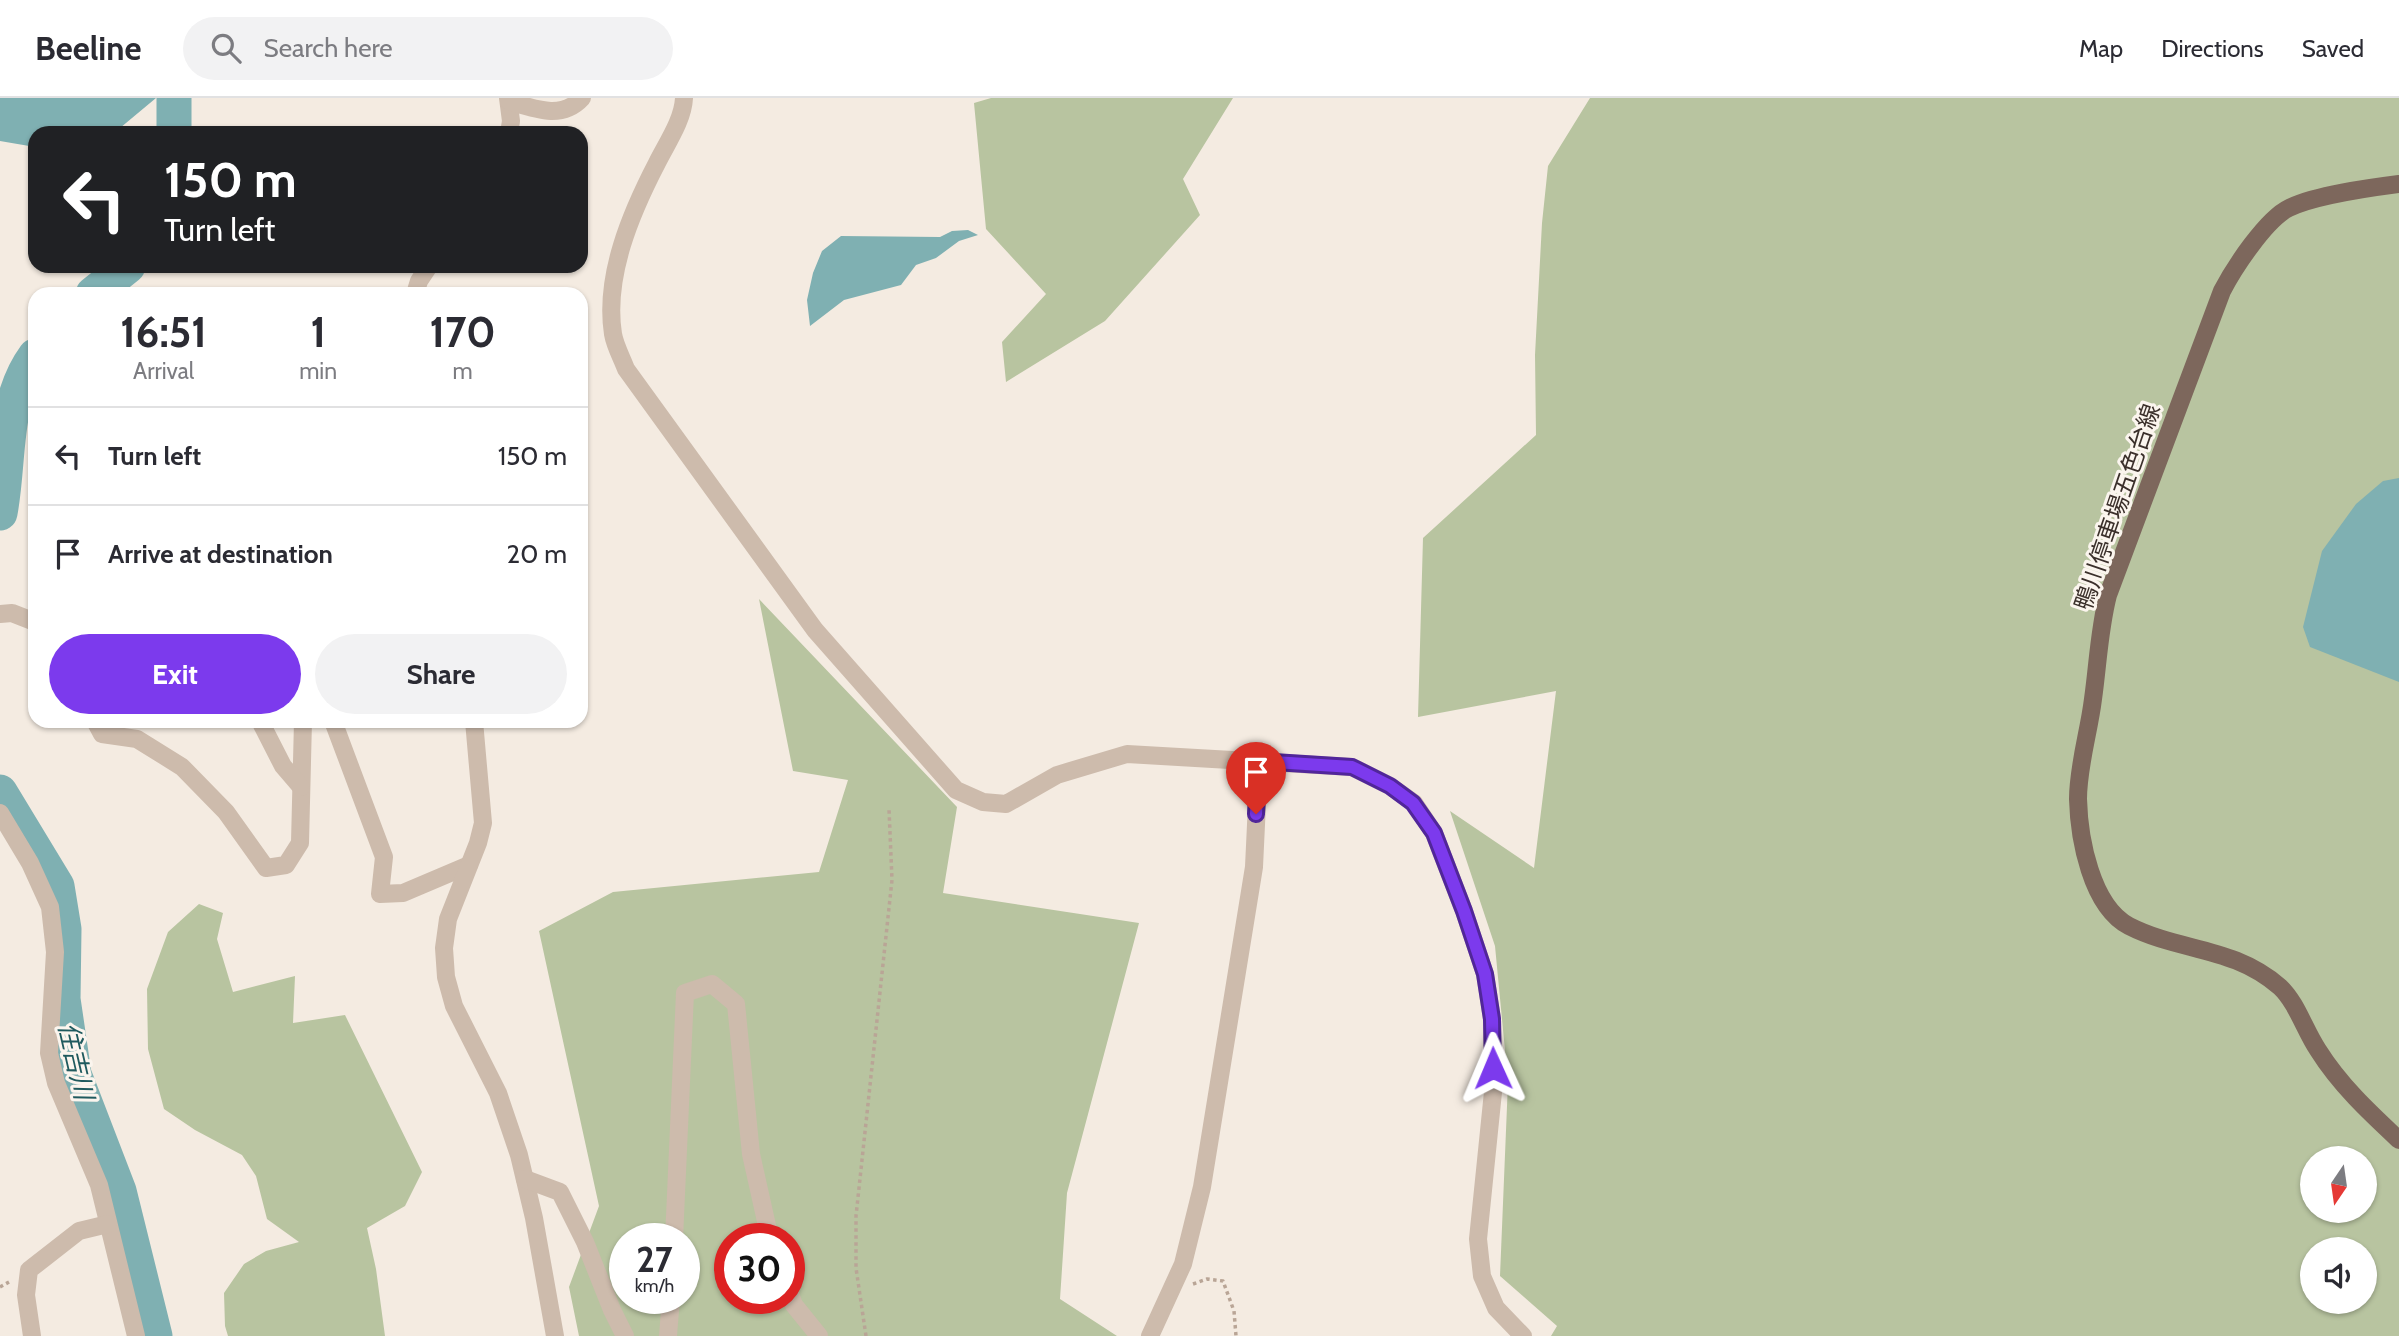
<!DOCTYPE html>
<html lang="en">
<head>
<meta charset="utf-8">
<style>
	:root { --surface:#fff; --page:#f2f2f3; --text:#2b2b33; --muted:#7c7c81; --line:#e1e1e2; --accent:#7c3aed }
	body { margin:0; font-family:Cabin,"Noto Sans JP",sans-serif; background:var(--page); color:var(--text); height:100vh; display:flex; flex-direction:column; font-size:26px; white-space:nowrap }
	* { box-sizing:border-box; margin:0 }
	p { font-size:23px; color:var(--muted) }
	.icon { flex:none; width:38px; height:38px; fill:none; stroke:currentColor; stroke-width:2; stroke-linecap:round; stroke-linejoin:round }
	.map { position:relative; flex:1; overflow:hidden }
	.side { position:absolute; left:28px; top:189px; width:560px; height:441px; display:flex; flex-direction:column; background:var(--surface); border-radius:21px; box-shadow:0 2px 5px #0004 }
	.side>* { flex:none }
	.hud { position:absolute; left:28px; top:28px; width:560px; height:147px; border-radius:21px; box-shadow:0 2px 5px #0004; background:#202124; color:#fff; overflow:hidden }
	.needle { width:46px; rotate:193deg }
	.tools { position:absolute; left:2300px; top:1048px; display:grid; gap:14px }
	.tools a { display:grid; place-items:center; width:77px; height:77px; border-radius:50%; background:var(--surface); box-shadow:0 2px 5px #0004; font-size:35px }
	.speed { position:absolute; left:609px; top:1125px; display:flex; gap:14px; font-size:35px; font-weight:700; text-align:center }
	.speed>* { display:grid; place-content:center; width:91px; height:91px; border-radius:50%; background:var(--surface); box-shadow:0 2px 5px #0004; line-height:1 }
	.speed small { font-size:18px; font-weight:400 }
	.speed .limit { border:10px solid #d22; background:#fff; color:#111 }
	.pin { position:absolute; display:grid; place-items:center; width:60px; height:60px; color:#fff; margin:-72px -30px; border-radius:50% 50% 50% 0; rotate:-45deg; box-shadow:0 0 7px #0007 }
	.pin .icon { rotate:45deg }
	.me { position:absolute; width:77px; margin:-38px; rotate:359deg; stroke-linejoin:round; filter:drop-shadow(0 0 5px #0008) }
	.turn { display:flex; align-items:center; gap:24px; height:147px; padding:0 21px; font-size:32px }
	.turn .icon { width:91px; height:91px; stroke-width:2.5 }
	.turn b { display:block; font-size:49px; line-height:60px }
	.eta { display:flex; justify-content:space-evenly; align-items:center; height:119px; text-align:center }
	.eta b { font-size:42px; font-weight:700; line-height:49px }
	.primary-button { display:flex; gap:14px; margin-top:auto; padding:14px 21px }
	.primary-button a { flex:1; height:80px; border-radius:42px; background:var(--accent); color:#fff; font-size:28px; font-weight:700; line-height:80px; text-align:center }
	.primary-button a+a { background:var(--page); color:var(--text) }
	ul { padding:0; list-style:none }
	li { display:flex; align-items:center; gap:21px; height:98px; padding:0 21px; border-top:2px solid var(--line) }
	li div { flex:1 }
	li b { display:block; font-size:26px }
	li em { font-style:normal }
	header { display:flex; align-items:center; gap:42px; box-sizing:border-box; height:98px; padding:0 35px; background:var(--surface); border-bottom:2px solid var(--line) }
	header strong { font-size:33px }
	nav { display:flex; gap:38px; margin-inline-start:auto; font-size:24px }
	.search { width:490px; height:63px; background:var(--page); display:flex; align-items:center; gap:18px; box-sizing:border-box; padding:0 24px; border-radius:38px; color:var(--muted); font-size:26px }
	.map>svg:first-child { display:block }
	.green { fill:#b8c4a0; fill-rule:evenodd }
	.water { fill:#7fb0b2 }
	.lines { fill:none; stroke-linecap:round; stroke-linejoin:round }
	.river { stroke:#7fb0b2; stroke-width:35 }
	.path { stroke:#b9a596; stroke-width:3.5; stroke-dasharray:3.5 3.5; stroke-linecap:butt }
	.minor { stroke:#cdbbac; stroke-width:18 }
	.major { stroke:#7d675c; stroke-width:18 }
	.route-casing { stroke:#51269a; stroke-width:18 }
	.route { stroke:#7c3aed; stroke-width:12 }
	.labels { text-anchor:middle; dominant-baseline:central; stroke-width:6; stroke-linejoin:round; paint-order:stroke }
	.street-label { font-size:24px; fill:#3b302b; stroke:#fbf5ee }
	.water-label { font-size:26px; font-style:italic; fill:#1f5a5e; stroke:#fbf5ee }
</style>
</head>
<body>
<header>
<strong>Beeline</strong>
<div class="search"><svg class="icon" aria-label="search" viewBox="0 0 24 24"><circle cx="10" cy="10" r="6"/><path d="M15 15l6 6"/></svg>Search here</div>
<nav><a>Map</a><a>Directions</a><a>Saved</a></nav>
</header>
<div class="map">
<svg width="2399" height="1238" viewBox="0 0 2399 1238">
	<rect width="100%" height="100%" fill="#f4ebe1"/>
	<g class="green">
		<polygon points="991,0 1233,0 1183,81 1200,117 1105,223 1006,284 1002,244 1046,196 986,131 974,5"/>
		<path d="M1590,0H2399V1238H1551L1557,1228L1500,1178L1508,984L1495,848L1450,713L1534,770L1556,593L1418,619L1423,440L1536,337L1535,257L1542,125L1548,68ZM2312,1060H2364V1113H2312ZM2312,1152H2364V1204H2312Z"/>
		<path d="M759,501L957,709L943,795L1139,825L1067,1095L1060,1201L1117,1238H579L569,1189L599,1108L539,833L613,794L819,774L848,682L793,673ZM625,1141H684V1200H625ZM730,1141H789V1200H730Z"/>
		<polygon points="199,806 223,815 217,841 233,894 295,878 293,925 345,917 422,1074 405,1108 367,1130 376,1171 385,1238 228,1238 225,1228 224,1195 244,1166 266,1153 299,1144 267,1121 256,1078 242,1057 195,1032 164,1011 148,951 147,891 168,834"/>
	</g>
	<g class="water">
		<polygon points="0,0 156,0 114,35 35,35 35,49 0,43"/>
		<polygon points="968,132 978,137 959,143 936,160 916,167 901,187 844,202 810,228 807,202 813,175 822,153 841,138 940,139 952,133"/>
		<polygon points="2399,380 2399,584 2310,549 2303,529 2322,453 2356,406 2383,383"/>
	</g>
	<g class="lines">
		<g class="river">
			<polyline points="174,35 174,0"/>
			<polyline points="93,196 128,168"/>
			<path d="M0,415C10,363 2,303 35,258"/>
			<polyline points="0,694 57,788 64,831 63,901 74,976 119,1093 155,1238"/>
		</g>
		<g class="path">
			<polyline points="1193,1186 1207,1181 1223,1183 1234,1213 1236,1238"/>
			<polyline points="0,1189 9,1184"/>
			<polyline points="866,1238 856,1170 856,1118 892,782 889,711"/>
		</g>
		<g class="minor">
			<polyline points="508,0 511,23 509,35"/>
			<path d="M684,0C683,22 667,45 657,65C631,115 604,178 613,236C615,248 622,260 626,271L815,532L956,692L983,704L1006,706L1057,677L1127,656L1352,669L1390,688L1414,705L1434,735L1464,813L1485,876L1492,921L1493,994L1478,1141L1482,1178L1496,1210L1523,1238"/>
			<path d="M509,3C535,11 562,22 582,0"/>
			<polyline points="415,196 419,183 429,168"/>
			<polyline points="0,516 12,515 35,524"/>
			<polyline points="95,623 102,636 137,641 182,669 226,714 266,770 286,767 300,745 303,623"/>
			<polyline points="260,623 283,668 301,689"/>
			<polyline points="333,623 384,759 380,796 403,795 469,767"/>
			<polyline points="474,623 483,725 478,745 448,821 444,850 446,879 454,908 498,995 519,1057 534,1120 555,1238"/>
			<polyline points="0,715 30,765 50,809 55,854 49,955 56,985 99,1087 136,1238"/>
			<polyline points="525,1081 560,1094 585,1144 612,1212 625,1238"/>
			<polyline points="674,1141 685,895 712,886 736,906 751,1056 770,1141"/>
			<polyline points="789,1193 794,1207 819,1238"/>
			<polyline points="32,1238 26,1197 29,1172 79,1133 108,1126"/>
			<polyline points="668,1238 671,1200"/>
			<polyline points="1150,1238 1183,1166 1202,1089 1254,769 1259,663"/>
		</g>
		<path class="major" d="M2399,86C2368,90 2316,97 2289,110C2266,121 2234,170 2222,193L2108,497C2099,532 2098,566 2093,601C2089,634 2078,668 2078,701C2079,740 2091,808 2129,828C2180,854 2233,848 2280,889C2297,905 2305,933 2318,952C2340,987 2369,1014 2399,1042"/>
	</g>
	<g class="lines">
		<defs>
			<polyline id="route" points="1256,716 1259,663 1352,669 1390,688 1413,705 1434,735 1464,813 1485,876 1492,921 1493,970"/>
		</defs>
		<use href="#route" class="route-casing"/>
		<use href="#route" class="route"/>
	</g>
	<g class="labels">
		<g class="street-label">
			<text transform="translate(2117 409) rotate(-71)">鴨川停車場五色台線</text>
		</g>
		<g class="water-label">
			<text transform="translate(76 963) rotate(77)">住吉川</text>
		</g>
	</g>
</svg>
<div class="tools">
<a><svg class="needle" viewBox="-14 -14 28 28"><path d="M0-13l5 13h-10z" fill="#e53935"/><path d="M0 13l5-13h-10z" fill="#7c7c81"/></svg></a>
<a><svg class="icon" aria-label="sound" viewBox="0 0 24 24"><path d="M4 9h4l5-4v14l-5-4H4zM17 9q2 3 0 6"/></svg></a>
</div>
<div class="speed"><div>27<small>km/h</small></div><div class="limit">30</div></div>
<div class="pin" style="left:1256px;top:716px;background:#d93025"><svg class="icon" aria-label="arrive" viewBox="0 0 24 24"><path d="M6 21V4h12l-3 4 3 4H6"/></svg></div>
<svg class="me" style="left:1493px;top:970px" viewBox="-20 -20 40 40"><path d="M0-17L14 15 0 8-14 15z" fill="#7c3aed" stroke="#fff" stroke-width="4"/></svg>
<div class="hud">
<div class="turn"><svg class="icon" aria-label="left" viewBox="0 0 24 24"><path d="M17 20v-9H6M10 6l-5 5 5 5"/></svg><div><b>150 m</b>Turn left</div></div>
</div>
<section class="side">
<div class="eta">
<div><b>16:51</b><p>Arrival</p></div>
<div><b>1</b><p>min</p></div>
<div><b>170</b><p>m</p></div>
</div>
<ul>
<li><svg class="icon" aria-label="left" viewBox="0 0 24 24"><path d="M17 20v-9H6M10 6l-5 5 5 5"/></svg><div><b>Turn left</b></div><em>150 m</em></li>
<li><svg class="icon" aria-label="arrive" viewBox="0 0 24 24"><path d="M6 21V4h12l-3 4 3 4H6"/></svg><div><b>Arrive at destination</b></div><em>20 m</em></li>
</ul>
<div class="primary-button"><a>Exit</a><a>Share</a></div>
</section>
</div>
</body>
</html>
